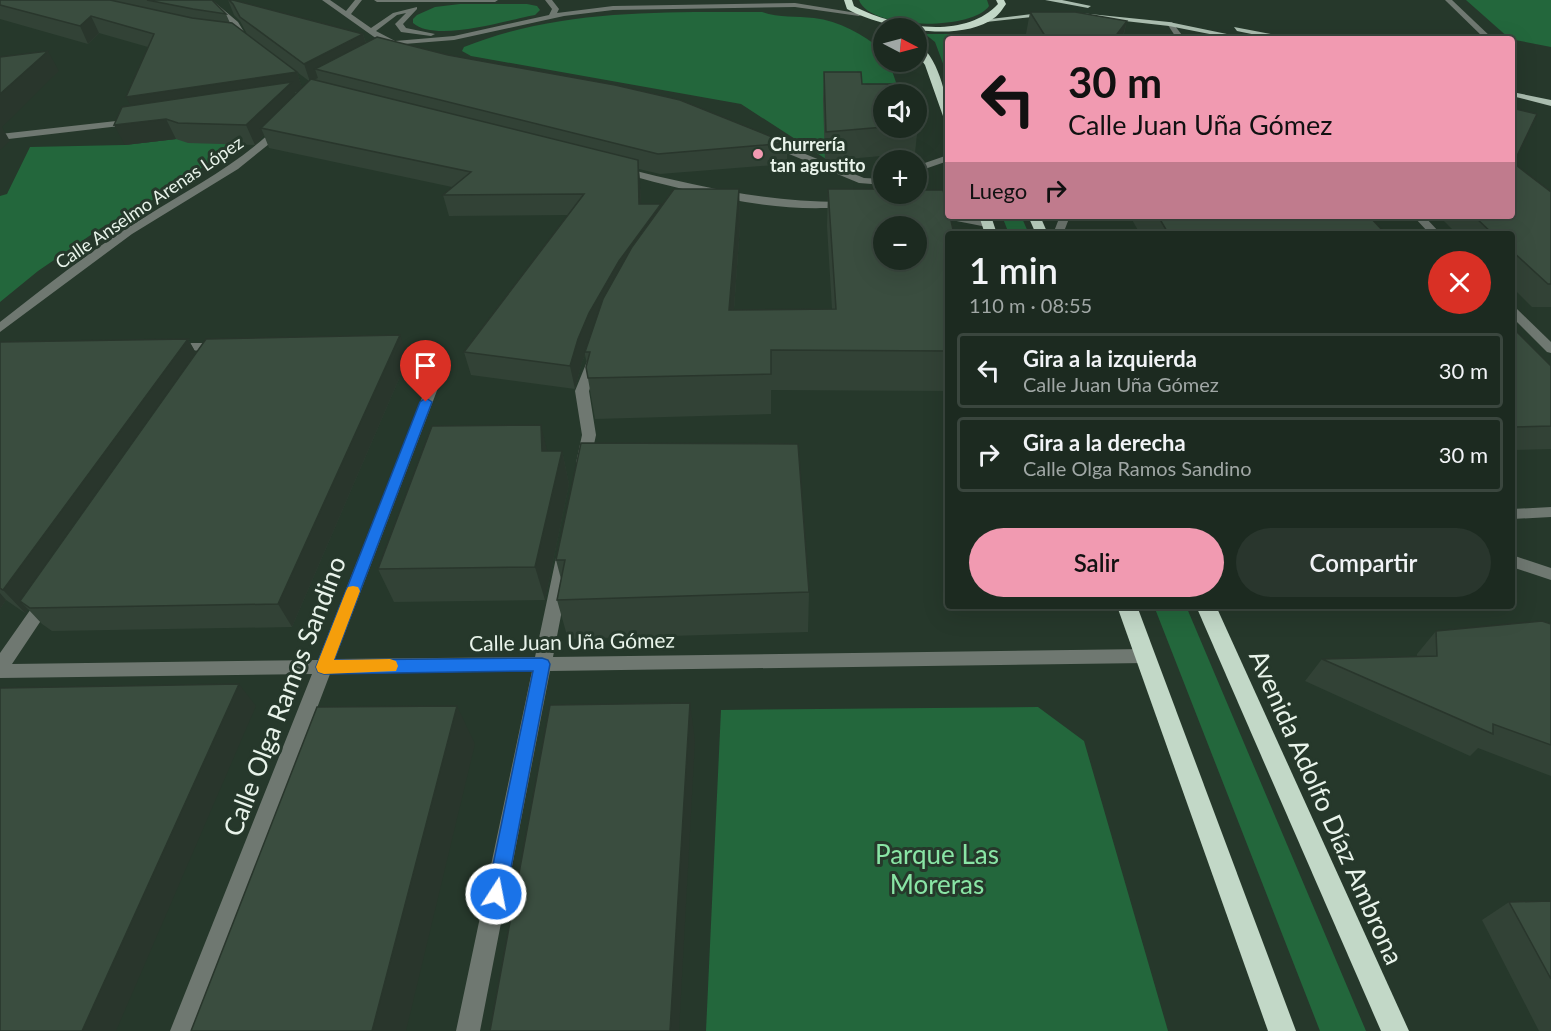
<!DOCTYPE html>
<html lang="es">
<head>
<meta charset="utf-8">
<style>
	:root { --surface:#1c2a20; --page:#29362d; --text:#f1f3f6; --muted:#a0a7a5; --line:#3a463e; --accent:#f19ab1 }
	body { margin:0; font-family:Lato,sans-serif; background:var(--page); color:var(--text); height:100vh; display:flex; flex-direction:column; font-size:22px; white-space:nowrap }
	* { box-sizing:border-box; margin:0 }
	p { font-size:20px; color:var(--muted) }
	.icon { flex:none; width:33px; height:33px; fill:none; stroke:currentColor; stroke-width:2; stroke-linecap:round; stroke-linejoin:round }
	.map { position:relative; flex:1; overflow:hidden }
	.sheet { position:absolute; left:945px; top:231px; width:570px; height:378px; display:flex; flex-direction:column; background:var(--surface); border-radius:6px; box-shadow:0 6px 24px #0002,0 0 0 2px var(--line) }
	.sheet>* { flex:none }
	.banner { position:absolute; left:945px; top:36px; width:570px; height:183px; border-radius:6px; box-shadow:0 6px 24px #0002,0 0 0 2px var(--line); background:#f19ab1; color:#111; overflow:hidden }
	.needle { width:39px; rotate:96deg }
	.tools { position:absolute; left:873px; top:18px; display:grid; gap:12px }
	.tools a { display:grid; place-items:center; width:54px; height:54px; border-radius:50%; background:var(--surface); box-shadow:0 6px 24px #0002,0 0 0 2px var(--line); font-size:30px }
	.pin { position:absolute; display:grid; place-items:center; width:51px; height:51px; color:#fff; margin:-62px -26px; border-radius:50% 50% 50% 0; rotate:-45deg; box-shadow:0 0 6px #0007 }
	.pin .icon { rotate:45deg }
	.me { position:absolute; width:66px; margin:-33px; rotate:11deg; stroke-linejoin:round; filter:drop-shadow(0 0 4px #0008) }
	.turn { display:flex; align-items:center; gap:21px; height:126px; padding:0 24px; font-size:27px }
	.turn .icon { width:78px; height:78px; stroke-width:2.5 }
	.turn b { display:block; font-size:42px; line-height:51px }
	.then { display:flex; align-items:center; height:57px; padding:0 24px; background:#0003; gap:12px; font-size:22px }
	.round { display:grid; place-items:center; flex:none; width:63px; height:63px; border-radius:32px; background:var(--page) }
	.summary { display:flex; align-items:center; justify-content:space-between; height:102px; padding:0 24px }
	h1 { font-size:36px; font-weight:600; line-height:45px }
	.button { display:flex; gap:12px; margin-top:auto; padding:12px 24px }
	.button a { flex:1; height:69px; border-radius:36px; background:var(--accent); color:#111; font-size:24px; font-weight:600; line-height:69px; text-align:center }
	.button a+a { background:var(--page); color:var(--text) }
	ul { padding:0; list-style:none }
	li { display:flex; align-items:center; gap:18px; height:75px; margin:0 12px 9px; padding:0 12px; border:3px solid var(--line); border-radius:6px }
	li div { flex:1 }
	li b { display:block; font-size:22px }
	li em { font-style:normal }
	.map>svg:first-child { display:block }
	.green { fill:#23673c }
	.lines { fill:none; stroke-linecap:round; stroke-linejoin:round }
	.minor { fill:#6f7871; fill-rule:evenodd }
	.major { fill:#aabdaf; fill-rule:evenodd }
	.highway { fill:#c2d8c7; fill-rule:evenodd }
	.wall { fill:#324236; fill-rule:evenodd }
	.shaded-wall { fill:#29362c }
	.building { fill:#3a4d3f; stroke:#29362c; stroke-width:1.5; fill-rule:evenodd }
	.route { fill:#1a73e8; stroke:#114b97; stroke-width:1.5 }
	.slow { fill:#f59e0b }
	.poi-dot { fill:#f19ab1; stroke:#26382b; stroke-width:2 }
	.labels { text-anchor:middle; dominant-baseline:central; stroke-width:6; stroke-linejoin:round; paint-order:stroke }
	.far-poi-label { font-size:18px; font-weight:bold; fill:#e8f3ea; stroke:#26382b; text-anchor:start }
	.far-street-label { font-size:18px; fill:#e8f3ea; stroke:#26382b }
	.street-label { font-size:21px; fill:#e8f3ea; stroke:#26382b }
	.near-street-label { font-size:26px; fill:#e8f3ea; stroke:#26382b }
	.near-park-label { font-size:26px; fill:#89e5a5; stroke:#26382b }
</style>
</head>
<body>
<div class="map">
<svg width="1551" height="1031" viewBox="0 0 1551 1031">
	<rect width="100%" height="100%" fill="#26382b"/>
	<g class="green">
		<path d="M859,0H987L989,6C972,31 869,30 859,0Z"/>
		<polygon points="1466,0 1551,0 1551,47 1510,39"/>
		<path d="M460,4H527L537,6L540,10L535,15C507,20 436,43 413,23V19L417,15L435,7Z"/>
		<path d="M762,12C780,18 796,16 814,18C839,21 863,34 882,50L884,62H889L900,94H884L826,159L741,104L471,56L462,51L464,47C558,9 662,12 762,12Z"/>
		<polygon points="925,34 952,34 948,39 948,77 935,42"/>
		<polygon points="176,139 239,143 151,201 98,230 38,271 0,302 0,196 7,194 30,147 124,145"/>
		<polygon points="1002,216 1021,216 1029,234 1009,234"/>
		<polygon points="1154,606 1186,606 1366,1031 1320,1031"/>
		<polygon points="1038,707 1084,741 1168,1031 706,1031 721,710"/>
	</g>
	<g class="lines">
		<g class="minor">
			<polygon points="205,0 212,0 238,22 252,45 246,45 239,39 232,25"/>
			<polygon points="322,0 330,0 346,11 355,0 362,0 351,14 371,28 393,13 417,7 417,9 403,24 406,28 435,34 431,36 401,32 395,24 406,13 397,15 376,31 395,41 454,36 549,15 552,9 545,0 552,0 559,9 557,13 613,6 795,3 863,14 859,16 795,7 613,10 564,16 454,40 404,44 408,47 404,49 377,39"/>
			<polygon points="374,0 498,0 495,2 377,2"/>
			<polygon points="1445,0 1452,0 1493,39 1485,39"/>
			<polygon points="1166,22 1172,22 1185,39 1177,39"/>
			<polygon points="134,119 138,122 137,124 0,140 0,134"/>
			<path d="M277,126L284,128L269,144L238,169L132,234L0,332V322C47,285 94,248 145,217C190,188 238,165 277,126Z"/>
			<polygon points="765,140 771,140 864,178 884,179 884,185 859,183 765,144"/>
			<polygon points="948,155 948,161 916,172 916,166"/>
			<path d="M620,167C696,186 768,203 847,202L852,205C845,210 834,208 826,208C754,210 685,190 617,172V168Z"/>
			<polygon points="930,210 948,213 948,216 962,216 992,224 987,227 926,215 925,213"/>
			<polygon points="1060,216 1070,216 1063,234 1053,234"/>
			<polygon points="1413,216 1424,216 1441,234 1430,234"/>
			<polygon points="1512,306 1516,308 1551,342 1551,353 1547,352 1512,317"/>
			<polygon points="172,343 220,343 226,347 220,351 168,350 166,347 168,344"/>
			<polygon points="594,355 600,359 589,391 596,435 590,463 583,468 576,463 582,435 575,391 588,359"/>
			<polygon points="435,376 441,380 335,659 535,657 556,558 558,554 570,554 572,558 553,657 1145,649 1151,651 1154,656 1151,661 1145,663 550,671 480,1031 456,1031 532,671 330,674 194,1031 170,1031 312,674 0,678 0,653 40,596 46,595 52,596 54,601 12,664 318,660 429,380"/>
			<polygon points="1551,507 1551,517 1512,519 1512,509"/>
			<polygon points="1512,555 1551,568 1551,580 1512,567"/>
		</g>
		<g class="major">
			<polygon points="1045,0 1062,0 1091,6 1088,8"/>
			<polygon points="1048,12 1050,15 986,22 982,20"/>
			<polygon points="1070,12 1169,22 1251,39 1235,39 1169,26 1072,15"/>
			<polygon points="1234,27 1287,37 1291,39 1276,39 1237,31"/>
			<polygon points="1512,92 1551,100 1551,106 1512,96"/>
		</g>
		<g class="highway">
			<path d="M844,0H852L854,6C893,27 964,41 998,4L996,0H1004L1006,4C1003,8 999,15 994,18C959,44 882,28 847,9Z"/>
			<path d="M916,42C937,54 948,97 948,119L943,116L925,65L916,52Z"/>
			<polygon points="979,216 991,216 997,234 985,234"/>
			<polygon points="1028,216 1040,216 1048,234 1036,234"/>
			<polygon points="1117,606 1137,606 1296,1031 1268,1031"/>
			<polygon points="1196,606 1216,606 1409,1031 1381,1031"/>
		</g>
	</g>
	<g class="wall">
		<path d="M0,0H212L226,14L230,23L247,34L240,21L234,15L228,0H233L363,34L366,43L787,143V164L660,174L639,169L641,204L661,206L739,189L740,226L734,310L832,309L827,226L828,189L948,234V391L771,390V414L595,419L586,367L587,364L585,355L582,362L575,389L471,375L464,352L568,215L449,216L443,195L452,187L269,148L264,135L255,145L188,143L176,139L125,145L131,106L148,47L99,33L88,44L0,19ZM297,72L309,81L302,88Z"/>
		<polygon points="1030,12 1127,21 1123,38 1194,39 1029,39 1026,34"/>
		<polygon points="824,72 862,84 884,128 916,128 916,120 918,125 915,153 825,161 823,99"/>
		<polygon points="1512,108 1516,158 1513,163 1551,192 1551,307 1532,307 1512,287 1512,234 1457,234 1439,216 1512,216"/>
		<polygon points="1130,216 1369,216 1383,231 1381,234 1140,234"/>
		<polygon points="1512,327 1551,366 1551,449 1512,450"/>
		<polygon points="188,339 196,353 408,358 292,627 52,631 42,624 28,609 25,613 6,600 0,609 0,342"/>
		<polygon points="581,443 809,592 808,632 568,639 557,600 561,579 556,560"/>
		<polygon points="548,451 562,451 569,484 545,600 394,602 378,569"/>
		<polygon points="1551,624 1551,776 1478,748 1470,756 1305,681 1322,659 1417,657 1417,654 1436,631"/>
		<polygon points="1551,901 1551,1031 1539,1031 1482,920 1509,902"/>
	</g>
	<g class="shaded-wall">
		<polygon points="91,16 99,33 88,44 80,26"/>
		<polygon points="1127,21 1122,39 1114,38"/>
		<polygon points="363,34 368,51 315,69 318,78 310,82 304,64"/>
		<polygon points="48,51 59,71 2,127 10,141 0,150 0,94"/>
		<polygon points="297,72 303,91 295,92 299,101 261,128 264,135 255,145 246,125 136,116 126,97"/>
		<polygon points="166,119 176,139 125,145 114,125"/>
		<polygon points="638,160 640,181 642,225 639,204"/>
		<polygon points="739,189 740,226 731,350 729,310"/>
		<polygon points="661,204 663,225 585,352 585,355 582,362 575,389 570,366 578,339 589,313 619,261"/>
		<polygon points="400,335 408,358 292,627 278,604"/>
		<polygon points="188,339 201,362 20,601 28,609 25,613 3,590"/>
		<polygon points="541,425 549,458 542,451"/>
		<polygon points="562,451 569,484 545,600 535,567"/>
		<polygon points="0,593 6,600 0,609"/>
		<polygon points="239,684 256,706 116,1031 82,1031"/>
		<polygon points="690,703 695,741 679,1031 670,1031"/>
		<polygon points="457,706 475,744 406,1031 372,1031"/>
	</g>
	<g class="building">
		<polygon points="0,0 110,0 192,18 232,23 297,72 126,97 154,34 91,16 80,26 0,5"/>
		<polygon points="147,0 212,0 226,14 193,9"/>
		<polygon points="229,0 233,0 363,34 304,64 240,17 233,4"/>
		<polygon points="1030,12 1075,12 1127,21 1114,38 1193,37 1194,39 1047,39"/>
		<polygon points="377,37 448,55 615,85 680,100 787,143 658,154 315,69"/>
		<polygon points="48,51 0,94 0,57"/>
		<polygon points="824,72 861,72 862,84 908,84 910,94 884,94 884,127 826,132"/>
		<polygon points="311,79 638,160 639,204 661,204 619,261 589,313 578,339 570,366 464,352 584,194 443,195 471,172 261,128"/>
		<polygon points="292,82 246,125 178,123 166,119 114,125 122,107"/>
		<polygon points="1512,108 1537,114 1516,158 1512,158"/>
		<polygon points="1512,162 1551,192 1551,284 1548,284 1512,251 1512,234 1493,234 1474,216 1512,216"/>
		<path d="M674,189H739L729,310L836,309L828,189H884V194H916V190H943L948,209V216H950L954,234H948V351L771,350V374L588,378L586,367L590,352H585L603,299L632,247ZM884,226H916V260H884Z"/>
		<polygon points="1158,216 1369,216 1383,231 1168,233"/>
		<polygon points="1512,327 1551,366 1551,426 1512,427"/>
		<polygon points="400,335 278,604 30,608 20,601 206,339"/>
		<polygon points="188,339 3,590 0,588 0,342"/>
		<polygon points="541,425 542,451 562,451 535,567 378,569 432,426"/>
		<polygon points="581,443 798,444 809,592 557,600 565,560 556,560"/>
		<polygon points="1542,621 1551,624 1551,745 1493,724 1493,734 1322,659 1437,656 1436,631"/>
		<polygon points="239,684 82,1031 0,1031 0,688"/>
		<polygon points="690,703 670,1031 490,1031 550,705"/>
		<polygon points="457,706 372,1031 191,1031 317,707"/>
		<polygon points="1551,901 1551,979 1509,902"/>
	</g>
	<polygon class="route" points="426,398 432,402 334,660 542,658 548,660 550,664 506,894 503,900 496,903 489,900 487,894 533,671 324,674 318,672 316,667 420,402"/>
	<polygon class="slow" points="353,586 358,587 360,591 334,660 390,659 396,661 398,666 396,671 324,674 318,672 316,667 346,591 348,587"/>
	<circle class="poi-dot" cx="758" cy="154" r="6"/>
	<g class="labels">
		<g class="far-poi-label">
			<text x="770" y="144">Churrería<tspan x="770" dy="21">tan agustito</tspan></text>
		</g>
		<g class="far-street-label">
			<text transform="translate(149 202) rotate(-34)">Calle Anselmo Arenas López</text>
		</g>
		<g class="street-label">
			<text transform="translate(572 641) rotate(-1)">Calle Juan Uña Gómez</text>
		</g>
		<g class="near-street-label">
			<text transform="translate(284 696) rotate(-69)">Calle Olga Ramos Sandino</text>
			<text transform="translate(1327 807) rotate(66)">Avenida Adolfo Díaz Ambrona</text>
		</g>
		<g class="near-park-label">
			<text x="937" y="854">Parque Las<tspan x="937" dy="30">Moreras</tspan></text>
		</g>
	</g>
</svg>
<div class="tools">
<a><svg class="needle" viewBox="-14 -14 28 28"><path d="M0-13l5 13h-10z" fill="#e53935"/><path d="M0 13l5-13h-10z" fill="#a0a7a5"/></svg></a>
<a><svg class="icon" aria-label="sound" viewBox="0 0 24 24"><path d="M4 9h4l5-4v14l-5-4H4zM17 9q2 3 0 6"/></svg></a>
<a>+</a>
<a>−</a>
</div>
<div class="pin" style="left:426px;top:402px;background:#d93025"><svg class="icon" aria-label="arrive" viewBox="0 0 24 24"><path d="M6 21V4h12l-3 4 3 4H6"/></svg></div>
<svg class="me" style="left:496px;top:894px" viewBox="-20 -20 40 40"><circle r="17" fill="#1a73e8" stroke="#fff" stroke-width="3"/><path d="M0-11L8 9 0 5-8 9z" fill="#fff"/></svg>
<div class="banner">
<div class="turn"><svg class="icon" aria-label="left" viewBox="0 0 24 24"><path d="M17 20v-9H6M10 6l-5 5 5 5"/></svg><div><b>30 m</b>Calle Juan Uña Gómez</div></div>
<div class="then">Luego<svg class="icon" aria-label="right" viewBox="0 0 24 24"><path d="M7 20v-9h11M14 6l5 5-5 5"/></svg></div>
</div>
<section class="sheet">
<div class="summary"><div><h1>1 min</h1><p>110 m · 08:55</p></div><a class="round" style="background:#d93025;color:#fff"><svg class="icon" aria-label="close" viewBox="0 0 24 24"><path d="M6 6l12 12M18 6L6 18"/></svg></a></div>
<ul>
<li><svg class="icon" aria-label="left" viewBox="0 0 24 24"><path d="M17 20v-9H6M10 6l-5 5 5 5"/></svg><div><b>Gira a la izquierda</b><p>Calle Juan Uña Gómez</p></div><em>30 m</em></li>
<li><svg class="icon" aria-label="right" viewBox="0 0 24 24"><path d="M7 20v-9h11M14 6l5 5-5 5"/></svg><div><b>Gira a la derecha</b><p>Calle Olga Ramos Sandino</p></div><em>30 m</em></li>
</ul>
<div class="button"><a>Salir</a><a>Compartir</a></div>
</section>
</div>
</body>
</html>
